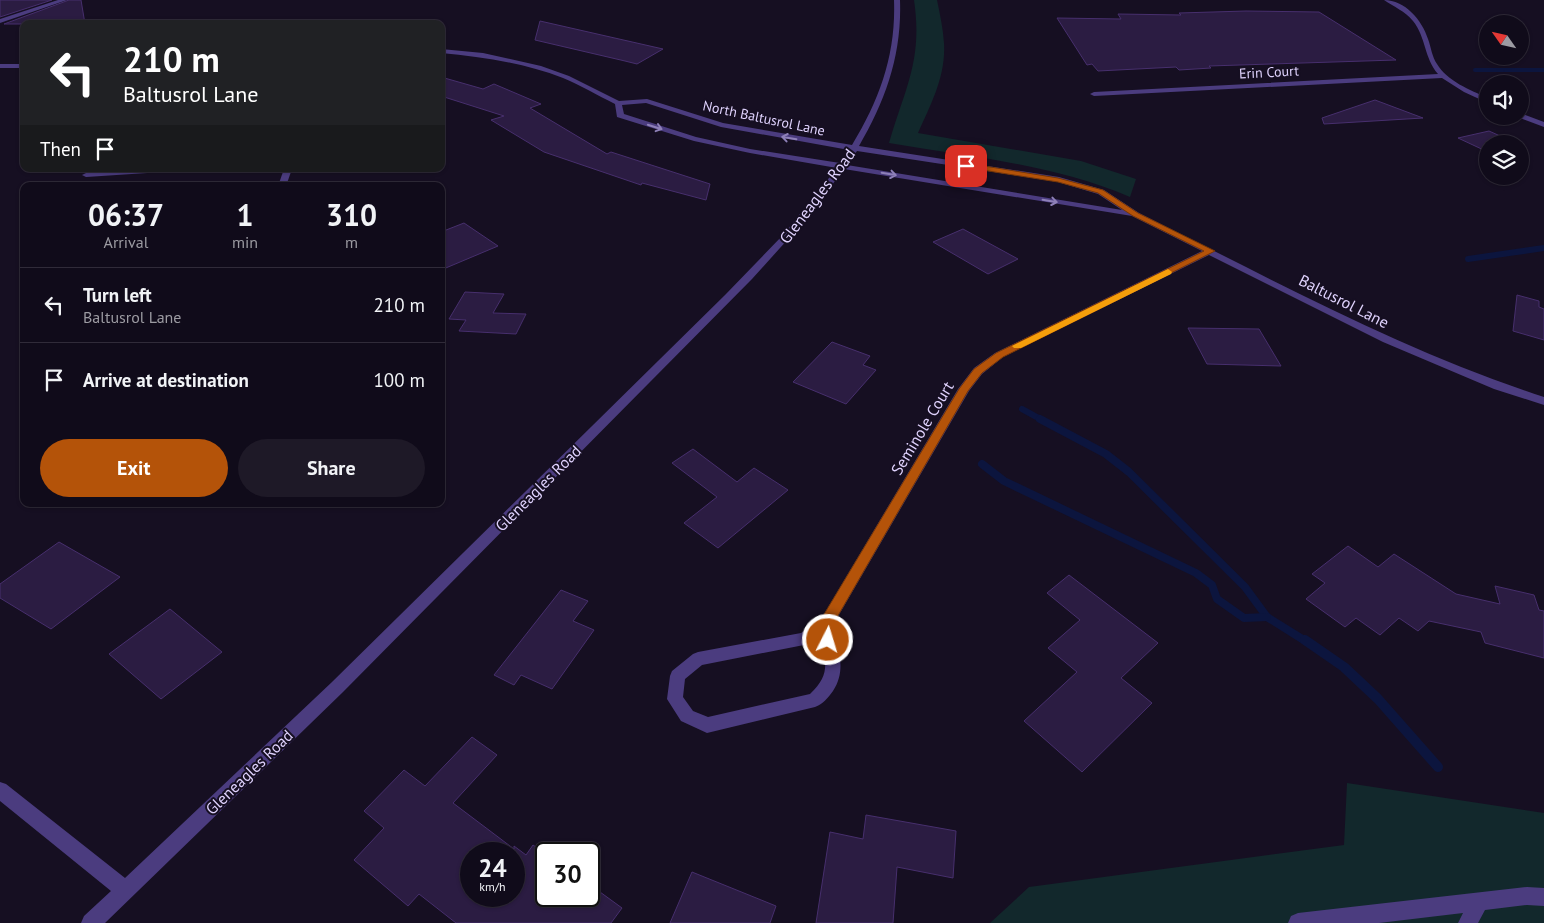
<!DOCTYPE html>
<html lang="en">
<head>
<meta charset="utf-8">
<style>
	:root { --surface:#100b1a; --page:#1e1927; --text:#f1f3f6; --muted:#9c9ba2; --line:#302b39; --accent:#b45309 }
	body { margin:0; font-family:"PT Sans",sans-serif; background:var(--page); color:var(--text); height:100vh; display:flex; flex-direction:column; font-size:19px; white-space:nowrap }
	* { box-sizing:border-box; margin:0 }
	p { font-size:16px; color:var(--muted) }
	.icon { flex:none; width:28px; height:28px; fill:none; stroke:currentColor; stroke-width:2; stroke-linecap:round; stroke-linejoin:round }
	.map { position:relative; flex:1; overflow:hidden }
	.drawer { position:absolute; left:20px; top:182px; width:425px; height:325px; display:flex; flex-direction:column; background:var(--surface); border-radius:10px; box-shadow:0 1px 4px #0004,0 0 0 1px var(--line) }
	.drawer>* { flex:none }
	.hud { position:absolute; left:20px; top:20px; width:425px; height:152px; border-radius:10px; box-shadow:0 1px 4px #0004,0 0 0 1px var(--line); background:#202124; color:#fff; overflow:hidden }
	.needle { width:32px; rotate:304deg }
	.controls { position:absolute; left:1479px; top:15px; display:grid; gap:10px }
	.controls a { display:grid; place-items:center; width:50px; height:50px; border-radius:50%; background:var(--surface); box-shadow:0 1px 4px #0004,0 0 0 1px var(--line); font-size:25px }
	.speed { position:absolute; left:460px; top:842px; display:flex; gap:10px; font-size:25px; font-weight:700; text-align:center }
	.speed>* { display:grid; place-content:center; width:65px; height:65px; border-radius:50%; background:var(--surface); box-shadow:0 1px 4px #0004,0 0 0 1px var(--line); line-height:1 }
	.speed small { font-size:12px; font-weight:400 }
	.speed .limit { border:2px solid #111; border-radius:8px; background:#fff; color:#111 }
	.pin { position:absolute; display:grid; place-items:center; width:42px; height:42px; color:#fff; margin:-21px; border-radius:10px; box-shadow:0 2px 8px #0006 }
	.me { position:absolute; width:55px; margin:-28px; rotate:5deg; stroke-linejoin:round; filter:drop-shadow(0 0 4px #0008) }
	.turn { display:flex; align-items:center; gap:18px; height:105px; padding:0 20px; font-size:22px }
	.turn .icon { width:65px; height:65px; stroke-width:2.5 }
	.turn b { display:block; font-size:35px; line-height:42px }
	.then { display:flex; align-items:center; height:48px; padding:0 20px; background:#0003; gap:10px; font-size:19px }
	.eta { display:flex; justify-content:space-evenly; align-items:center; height:85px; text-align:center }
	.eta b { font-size:30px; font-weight:700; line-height:35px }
	.action { display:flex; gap:10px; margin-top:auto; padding:10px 20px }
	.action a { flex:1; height:58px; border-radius:30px; background:var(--accent); color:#fff; font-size:20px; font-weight:700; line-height:58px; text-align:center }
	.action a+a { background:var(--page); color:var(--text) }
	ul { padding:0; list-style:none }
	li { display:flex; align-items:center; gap:15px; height:75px; padding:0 20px; border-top:1px solid var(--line) }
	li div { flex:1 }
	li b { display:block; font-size:19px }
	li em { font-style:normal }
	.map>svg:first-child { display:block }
	.green { fill:#12282c }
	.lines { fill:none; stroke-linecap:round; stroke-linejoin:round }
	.stream-far3 { stroke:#0c153e; stroke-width:4 }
	.stream-far2 { stroke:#0c153e; stroke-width:6 }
	.stream-far1 { stroke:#0c153e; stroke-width:8 }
	.stream { stroke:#0c153e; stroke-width:10 }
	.building { fill:#2b1c42; stroke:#472f6d; fill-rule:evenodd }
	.minor { fill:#4b3c7f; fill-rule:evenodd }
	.oneway { stroke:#8e80b8 }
	.route { fill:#b45309; stroke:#753606 }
	.slow { fill:#f59e0b }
	.labels { text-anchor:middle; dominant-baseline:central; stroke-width:4; stroke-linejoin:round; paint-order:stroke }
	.far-street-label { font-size:14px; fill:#dfd2fd; stroke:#160f22 }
	.street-label { font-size:16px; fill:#dfd2fd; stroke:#160f22 }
</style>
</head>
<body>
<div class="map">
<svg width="1544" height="923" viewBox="0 0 1544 923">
	<rect width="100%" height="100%" fill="#160f22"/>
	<g class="green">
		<path d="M914,0H937C940,14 943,29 944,43C946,76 931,104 918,133L1081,161L1136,179L1130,197C1054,164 970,157 889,143C905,88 923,60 914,0Z"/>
		<polygon points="1347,783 1544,813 1544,923 990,923 1029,887 1344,845"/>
	</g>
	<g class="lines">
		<polyline class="stream-far3" points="1475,70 1544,70"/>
		<g class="stream-far2">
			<polyline points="1468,259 1544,248"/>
			<polyline points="1022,409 1042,420"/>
		</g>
		<g class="stream-far1">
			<polyline points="1040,419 1106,454 1129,472 1245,587 1267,617 1307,642"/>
			<polyline points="982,464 1004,481 1196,573 1212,585 1217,599 1244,618 1267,617"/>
		</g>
		<polyline class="stream" points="1305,640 1344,667 1378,699 1438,767"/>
	</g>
	<g class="building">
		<polygon points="0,0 52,0 0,17"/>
		<polygon points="69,0 81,0 85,24 4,24"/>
		<polygon points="1246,11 1319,12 1396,60 1209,66 1211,68 1179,70 1176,67 1098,71 1092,64 1087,65 1057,18 1121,19 1118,14 1181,15 1179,13"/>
		<polygon points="540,21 663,49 637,64 625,61 535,40"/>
		<polygon points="441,77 483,89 494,84 541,104 530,108 607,154 611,152 710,184 706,200 642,183 641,185 544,152 491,120 504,116 441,96"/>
		<polygon points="1375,100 1423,118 1324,124 1322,118"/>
		<polygon points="1489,131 1518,144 1488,144 1488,152 1458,138"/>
		<polygon points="464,223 498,246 441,270 441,232"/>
		<polygon points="963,229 1018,259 988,274 933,242"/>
		<polygon points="465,292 504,294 493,313 526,314 516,334 459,331 466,320 449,319"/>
		<polygon points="1517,295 1539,301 1539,307 1544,309 1544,340 1513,331"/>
		<polygon points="1188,328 1259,329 1281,366 1207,364"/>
		<polygon points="832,342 870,356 863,365 876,370 846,404 793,382"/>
		<polygon points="693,449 737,482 754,468 788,490 718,548 684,523 717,497 672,463"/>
		<polygon points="59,542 120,577 51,629 0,598 0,584"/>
		<polygon points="1348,546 1378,567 1394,554 1456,594 1500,604 1495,586 1534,595 1539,610 1544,611 1544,658 1485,643 1481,632 1429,621 1418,631 1399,618 1380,635 1356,618 1345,627 1306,599 1325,583 1312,574"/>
		<polygon points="1069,575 1158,643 1121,678 1152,703 1082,772 1024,721 1077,672 1048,648 1080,620 1047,593"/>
		<polygon points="561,590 588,601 573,621 594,630 552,689 521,675 514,685 494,675"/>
		<polygon points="170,609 222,652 161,699 109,654"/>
		<path d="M472,737L497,755L453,803L514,849V846L526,855L533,845L546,854V896H589V884L622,908L611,923H456L419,894L408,906L354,860L384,828L364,811L404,770L425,786ZM471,854H514V896H471Z"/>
		<polygon points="866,815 956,831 953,878 897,867 893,923 816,923 830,832 863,839"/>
		<polygon points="692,872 776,906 770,923 670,923"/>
	</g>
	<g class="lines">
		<g class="minor">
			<polygon points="58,0 67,0 0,23 0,19"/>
			<path d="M894,0H900C902,54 886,100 859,146L1059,177L1104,190L1139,213C1271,279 1403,351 1544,397V405L1494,389L1383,342L1209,255L1003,357L982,374L969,391L833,625C838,648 847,670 833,691C828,698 823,704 815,707L707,733L681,721L667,699L670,676L672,671L693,654L698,652L801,633L820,621L958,389L974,368L995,353L1202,251L1132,216L844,169L808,217L752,279L343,692L105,923H81L84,916L111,891L0,801V782L6,784L125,878L332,682L725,295L783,235L837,168L750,153L694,141L617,117L615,104C597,95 580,85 563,78C524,63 483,57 441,53V49L483,53L541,66L569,76L619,101L647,99L723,123L852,145C880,99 896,54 894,0ZM646,103L721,127L849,150L840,163L750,149L696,137L624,114L622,105ZM857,151L1058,182L1098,194L1122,210L847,165ZM820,636C826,662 831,674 810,694L708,717L693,711L683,697L685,679L702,665L804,645Z"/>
			<path d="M1384,0C1405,0 1422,20 1428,39C1431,47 1432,57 1437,64C1447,81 1470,90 1488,98V103L1464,92L1442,78L1094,96L1090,94L1094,92L1438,74C1424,58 1426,37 1413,21C1405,11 1394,7 1384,0Z"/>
			<rect x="0" y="64" width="24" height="4"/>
			<polygon points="1520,113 1544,122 1544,127 1517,117 1520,116"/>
			<polygon points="144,169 182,169 178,171 86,177 82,175 86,173"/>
			<polygon points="284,169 292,169 286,186 278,186"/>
			<polygon points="1527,887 1544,888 1544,906 1527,905 1485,910 1478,923 1458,923 1463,913 1379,923 1288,923 1291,916 1298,913"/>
		</g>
	</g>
	<defs><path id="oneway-shaft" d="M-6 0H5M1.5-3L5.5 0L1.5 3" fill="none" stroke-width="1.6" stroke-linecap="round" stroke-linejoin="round" transform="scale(1.25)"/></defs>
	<g class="oneway">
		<use href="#oneway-shaft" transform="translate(655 127) rotate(18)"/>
		<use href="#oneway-shaft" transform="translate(789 138) rotate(-171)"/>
		<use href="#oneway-shaft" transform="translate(889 174) rotate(10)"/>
		<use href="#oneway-shaft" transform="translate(1050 201) rotate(9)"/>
	</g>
	<path class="route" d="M966,163L1058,178L1103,190L1138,213L1215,251L1003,357L982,373L968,391L832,626L835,640L833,645L828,646L823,645C820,638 817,628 820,621L959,389L974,369L996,353L1204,251L1133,216L1098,193L1058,182L963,167L962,166Z"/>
	<polygon class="slow" points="1168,269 1172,272 1171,274 1021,348 1014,348 1012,346"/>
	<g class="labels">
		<g class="far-street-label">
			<text transform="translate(1269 72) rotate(-3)">Erin Court</text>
			<text transform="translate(764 118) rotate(12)">North Baltusrol Lane</text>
		</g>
		<g class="street-label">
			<text transform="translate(817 196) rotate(-53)">Gleneagles Road</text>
			<text transform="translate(1344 301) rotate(27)">Baltusrol Lane</text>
			<text transform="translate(922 428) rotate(-59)">Seminole Court</text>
			<text transform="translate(538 488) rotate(-45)">Gleneagles Road</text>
			<text transform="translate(249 772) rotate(-44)">Gleneagles Road</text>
		</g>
	</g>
</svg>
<div class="controls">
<a><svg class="needle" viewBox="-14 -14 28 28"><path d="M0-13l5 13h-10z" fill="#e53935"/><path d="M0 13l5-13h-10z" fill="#9c9ba2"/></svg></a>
<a><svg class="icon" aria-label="sound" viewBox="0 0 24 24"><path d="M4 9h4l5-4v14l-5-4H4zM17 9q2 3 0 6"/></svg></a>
<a><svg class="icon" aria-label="layers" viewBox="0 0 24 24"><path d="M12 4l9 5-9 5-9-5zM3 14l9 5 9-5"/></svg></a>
</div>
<div class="speed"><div>24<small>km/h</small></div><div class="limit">30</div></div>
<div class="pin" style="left:966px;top:166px;background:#d93025"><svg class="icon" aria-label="arrive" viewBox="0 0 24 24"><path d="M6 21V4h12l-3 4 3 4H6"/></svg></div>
<svg class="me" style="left:828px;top:640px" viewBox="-20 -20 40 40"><circle r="17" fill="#b45309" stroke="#fff" stroke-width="3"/><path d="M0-11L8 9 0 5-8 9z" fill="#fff"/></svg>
<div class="hud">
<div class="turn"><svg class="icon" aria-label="left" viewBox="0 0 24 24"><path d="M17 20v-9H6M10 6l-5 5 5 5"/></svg><div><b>210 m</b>Baltusrol Lane</div></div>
<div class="then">Then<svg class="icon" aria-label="arrive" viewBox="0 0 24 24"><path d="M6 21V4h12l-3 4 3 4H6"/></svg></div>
</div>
<section class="drawer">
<div class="eta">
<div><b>06:37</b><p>Arrival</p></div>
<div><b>1</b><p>min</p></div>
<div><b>310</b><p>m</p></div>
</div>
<ul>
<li><svg class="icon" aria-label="left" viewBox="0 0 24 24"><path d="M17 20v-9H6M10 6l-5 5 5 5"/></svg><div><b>Turn left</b><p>Baltusrol Lane</p></div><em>210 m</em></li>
<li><svg class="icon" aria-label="arrive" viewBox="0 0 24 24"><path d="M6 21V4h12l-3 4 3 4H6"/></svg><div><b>Arrive at destination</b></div><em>100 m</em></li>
</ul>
<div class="action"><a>Exit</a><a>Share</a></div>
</section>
</div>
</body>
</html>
